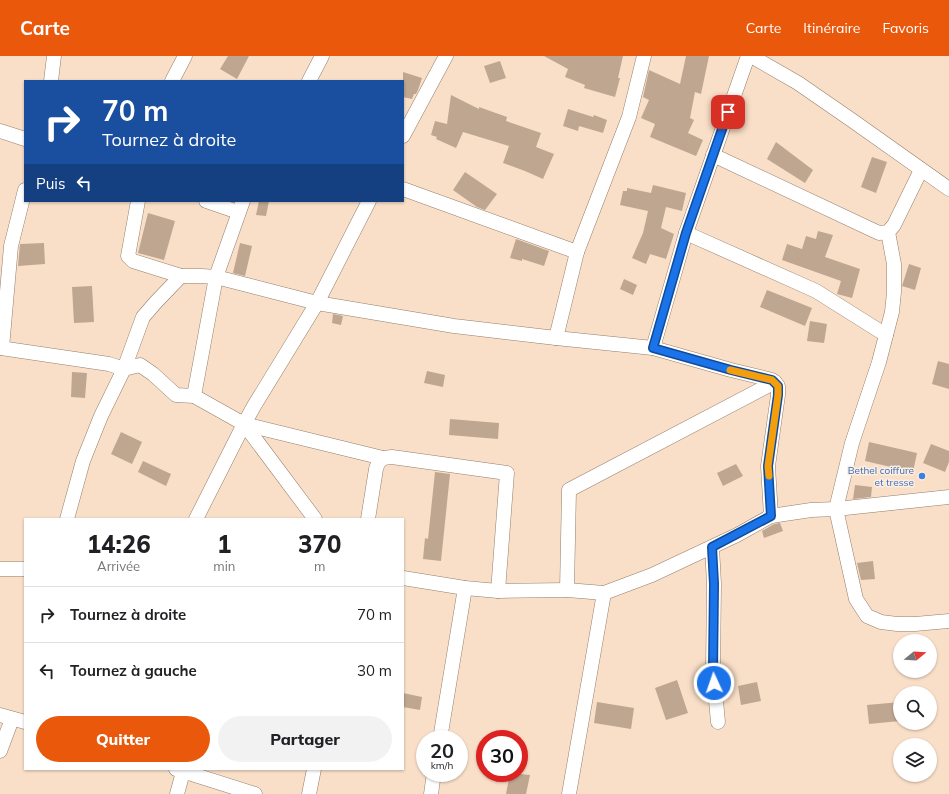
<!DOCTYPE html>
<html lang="fr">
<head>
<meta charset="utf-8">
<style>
	:root { --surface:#fff; --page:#f2f2f2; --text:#202124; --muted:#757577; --line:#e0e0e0; --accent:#ea580c }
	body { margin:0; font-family:Mulish,sans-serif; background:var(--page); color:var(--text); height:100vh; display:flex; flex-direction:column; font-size:15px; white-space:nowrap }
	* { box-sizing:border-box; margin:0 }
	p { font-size:13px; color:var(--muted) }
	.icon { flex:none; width:22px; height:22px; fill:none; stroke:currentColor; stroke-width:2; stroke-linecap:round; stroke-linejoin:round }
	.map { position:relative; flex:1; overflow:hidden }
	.side { position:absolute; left:24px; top:462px; width:380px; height:252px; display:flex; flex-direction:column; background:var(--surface); border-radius:0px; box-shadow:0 1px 3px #0004 }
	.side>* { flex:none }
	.hud { position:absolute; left:24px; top:24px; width:380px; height:122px; border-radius:0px; box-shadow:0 1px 3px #0004; background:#1a4fa0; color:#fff; overflow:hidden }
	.needle { width:26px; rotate:72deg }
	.controls { position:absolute; left:893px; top:578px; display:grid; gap:8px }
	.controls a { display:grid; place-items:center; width:44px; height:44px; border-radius:50%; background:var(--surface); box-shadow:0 1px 3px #0004; font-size:20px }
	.speed { position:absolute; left:416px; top:674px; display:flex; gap:8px; font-size:20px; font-weight:700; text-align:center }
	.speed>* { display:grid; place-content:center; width:52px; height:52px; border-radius:50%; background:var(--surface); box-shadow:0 1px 3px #0004; line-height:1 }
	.speed small { font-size:10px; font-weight:400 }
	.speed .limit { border:6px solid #d22; background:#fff; color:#111 }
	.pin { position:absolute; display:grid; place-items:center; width:34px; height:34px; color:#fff; margin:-17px; border-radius:8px; box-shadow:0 2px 6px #0006 }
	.me { position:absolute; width:44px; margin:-22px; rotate:357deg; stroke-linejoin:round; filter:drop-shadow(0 0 3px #0008) }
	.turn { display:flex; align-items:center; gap:14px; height:84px; padding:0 12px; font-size:18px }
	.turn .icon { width:52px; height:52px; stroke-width:2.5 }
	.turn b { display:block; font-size:28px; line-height:34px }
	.then { display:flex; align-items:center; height:38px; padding:0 12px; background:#0003; gap:8px; font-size:15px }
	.eta { display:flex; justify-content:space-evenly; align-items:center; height:68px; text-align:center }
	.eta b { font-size:24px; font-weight:800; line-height:28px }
	.cta { display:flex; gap:8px; margin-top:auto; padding:8px 12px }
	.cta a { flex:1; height:46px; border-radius:24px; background:var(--accent); color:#fff; font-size:16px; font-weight:800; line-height:46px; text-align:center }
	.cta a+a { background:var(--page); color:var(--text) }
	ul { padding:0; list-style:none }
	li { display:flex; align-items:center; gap:12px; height:56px; padding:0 12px; border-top:1px solid var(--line) }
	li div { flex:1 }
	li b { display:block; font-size:15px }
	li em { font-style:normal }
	header { display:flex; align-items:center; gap:24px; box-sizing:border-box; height:56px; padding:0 20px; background:var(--accent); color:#fff }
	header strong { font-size:19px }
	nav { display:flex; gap:22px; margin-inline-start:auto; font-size:14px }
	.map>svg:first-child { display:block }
	.building { fill:#bfa690 }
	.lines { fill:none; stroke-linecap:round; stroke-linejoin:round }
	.minor-casing { stroke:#957e69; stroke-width:15 }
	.minor { stroke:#fff; stroke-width:14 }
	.route-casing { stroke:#114b97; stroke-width:10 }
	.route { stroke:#1a73e8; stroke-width:7 }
	.slow { stroke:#f59e0b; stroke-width:7 }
	.shop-dot { fill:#3f7fe0; stroke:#feeee0; stroke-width:1.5 }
	.labels { text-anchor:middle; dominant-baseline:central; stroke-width:3; stroke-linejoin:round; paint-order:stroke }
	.shop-label { font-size:10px; fill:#366cbe; stroke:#feeee0; text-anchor:end }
</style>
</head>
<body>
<header>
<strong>Carte</strong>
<nav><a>Carte</a><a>Itinéraire</a><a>Favoris</a></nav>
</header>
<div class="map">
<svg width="949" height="738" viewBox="0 0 949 738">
	<rect width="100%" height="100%" fill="#f9dfc8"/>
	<g class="building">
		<polygon points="228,0 249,0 237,23 220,13"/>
		<polygon points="544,0 623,0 618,22 620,22 615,41 584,32 585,29 565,21 568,13"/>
		<polygon points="686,0 709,0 701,38 695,36 690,62 694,64 688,77 703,84 696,100 650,81 655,68 641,62 649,44 643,41 649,14 680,28"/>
		<polygon points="500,5 506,22 490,27 484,10"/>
		<polygon points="403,16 422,22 418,34 416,38 414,38 412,43 403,41"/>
		<polygon points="451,39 479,53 479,51 507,61 506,65 541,77 536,91 554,98 543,123 525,115 503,107 509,90 463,76 456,92 436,83 437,81 431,79 435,65 447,68"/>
		<polygon points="568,53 593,61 594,59 607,64 603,77 579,70 578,75 563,70"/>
		<polygon points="776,86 813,114 805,127 767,103"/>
		<polygon points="872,101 887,106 876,137 861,131"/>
		<polygon points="465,116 497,138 485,154 477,151 453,134"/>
		<polygon points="653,129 686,137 682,155 666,151 661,172 674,178 666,203 650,198 646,208 632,202 643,177 648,155 620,149 623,135 627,135 627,132 651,137"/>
		<polygon points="259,145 269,145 266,160 256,159"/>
		<polygon points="148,157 175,165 164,204 138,197"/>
		<polygon points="818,175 833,179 825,201 860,213 852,242 837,238 841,225 782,204 787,188 802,193 806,180 816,183"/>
		<polygon points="516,183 549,195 544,210 522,203 522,205 510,202"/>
		<polygon points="44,187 45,208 18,210 20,188"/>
		<polygon points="240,187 252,190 245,220 233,217"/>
		<polygon points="909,208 921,212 915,234 902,230"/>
		<polygon points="624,223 637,229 633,239 620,233"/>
		<polygon points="92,230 94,266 74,267 72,231"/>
		<polygon points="767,234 812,252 805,270 760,251"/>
		<polygon points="333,258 343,260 341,269 332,267"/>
		<polygon points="810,265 827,268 824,287 807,285"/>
		<polygon points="938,305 949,308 949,333 932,328"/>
		<polygon points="427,315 445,319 443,331 424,327"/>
		<polygon points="72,316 87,317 85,342 71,341"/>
		<polygon points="450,363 499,367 498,383 449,379"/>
		<polygon points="121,376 142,386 132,408 111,398"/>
		<polygon points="869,386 917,397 913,416 865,405"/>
		<polygon points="931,388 949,395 949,406 945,416 923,407"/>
		<polygon points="143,405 171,418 166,430 138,416"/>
		<polygon points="736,408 743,420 723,430 717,417"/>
		<polygon points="435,416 450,418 441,505 423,503 425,482 428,483"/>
		<polygon points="855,429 872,431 871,441 853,443"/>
		<polygon points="780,467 783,475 764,482 762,475 774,468"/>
		<polygon points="873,505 875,523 861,524 857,507"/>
		<polygon points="677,624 688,657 666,664 655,632"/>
		<polygon points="757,626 761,645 741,649 738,630"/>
		<polygon points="403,637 422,641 420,654 403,651"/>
		<polygon points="597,646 634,652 631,673 594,667"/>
		<polygon points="900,646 900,665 869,668 867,649"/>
		<polygon points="510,717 530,719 526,738 506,738"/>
	</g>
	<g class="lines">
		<defs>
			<g id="minor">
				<polyline points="751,0 798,27 853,65 949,133"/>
				<polyline points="51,25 54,0"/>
				<polyline points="172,25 185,0"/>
				<polyline points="309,25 322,0"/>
				<polyline points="0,75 25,83"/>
				<polyline points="403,80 446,0"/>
				<polyline points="713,99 879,177 888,176 894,169 921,114"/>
				<polyline points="403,133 577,196"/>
				<polyline points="138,145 128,200 133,205 181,220 202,220 216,221 317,247 454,270 556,282 653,292 731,314 772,324 778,330 778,339 768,410 771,460"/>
				<polyline points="206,145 238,156"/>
				<polyline points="888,176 894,208 894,236 892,256 879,306 852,387 836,453 856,543 867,560 881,566 897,568 915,568 949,565"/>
				<polyline points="686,177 816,235 886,279"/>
				<polyline points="556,282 577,196 629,61 644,0"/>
				<polyline points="0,292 109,308 124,313 140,309 153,318 176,339 194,340 244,368 254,350 317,247 369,145"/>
				<polyline points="2,292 11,190 25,134"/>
				<polyline points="653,292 686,177 748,0"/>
				<polyline points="194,340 216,221 243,145"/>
				<polyline points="244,368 383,402"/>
				<polyline points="244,368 315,463"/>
				<polyline points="67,463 83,405 101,360 124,313 143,261 156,246 181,220"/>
				<polyline points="196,463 244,368"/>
				<polyline points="368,463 376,413 378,407 383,402 392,401 507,417 498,535"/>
				<polyline points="712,491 714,528 713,613 718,666"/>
				<polyline points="0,513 25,513"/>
				<polyline points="403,522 465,532 498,535 567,534 604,537 652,519 737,479 771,460 811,454 836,453 949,441"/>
				<polyline points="567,534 569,434 775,326"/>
				<polyline points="0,659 25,666"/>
				<polyline points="440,683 465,532"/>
				<polyline points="0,695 12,663"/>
				<polyline points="176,713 255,738"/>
				<polyline points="177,738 183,716"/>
				<polyline points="309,738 314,713"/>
				<polyline points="431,738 434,717"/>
				<polyline points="569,738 604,537"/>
			</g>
		</defs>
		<use href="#minor" class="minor-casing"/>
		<use href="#minor" class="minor"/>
	</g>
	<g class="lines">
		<defs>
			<polyline id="route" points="714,627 713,613 714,528 712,491 771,460 768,410 778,339 778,330 772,324 731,314 653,292 686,177 728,56"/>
		</defs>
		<use href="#route" class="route-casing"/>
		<use href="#route" class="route"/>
		<polyline class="slow" points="730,314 772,324 778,330 778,339 768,410 769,420"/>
	</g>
	<circle class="shop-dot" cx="922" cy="420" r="4"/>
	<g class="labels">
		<g class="shop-label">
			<text x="914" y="414">Bethel coiffure<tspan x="914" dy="12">et tresse</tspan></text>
		</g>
	</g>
</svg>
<div class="controls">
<a><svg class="needle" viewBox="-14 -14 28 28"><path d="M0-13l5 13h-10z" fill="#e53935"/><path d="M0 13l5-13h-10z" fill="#757577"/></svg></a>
<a><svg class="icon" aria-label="search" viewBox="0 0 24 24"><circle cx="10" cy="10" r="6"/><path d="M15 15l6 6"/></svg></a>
<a><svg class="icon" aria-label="layers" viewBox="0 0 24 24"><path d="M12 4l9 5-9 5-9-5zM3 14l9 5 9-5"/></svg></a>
</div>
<div class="speed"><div>20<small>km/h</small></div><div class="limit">30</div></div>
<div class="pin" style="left:728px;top:56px;background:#d93025"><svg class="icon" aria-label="arrive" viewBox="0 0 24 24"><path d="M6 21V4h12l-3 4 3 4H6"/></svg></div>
<svg class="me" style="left:714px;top:627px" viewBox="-20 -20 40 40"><circle r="17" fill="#1a73e8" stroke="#fff" stroke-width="3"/><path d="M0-11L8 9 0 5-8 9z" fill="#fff"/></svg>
<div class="hud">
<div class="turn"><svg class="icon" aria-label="right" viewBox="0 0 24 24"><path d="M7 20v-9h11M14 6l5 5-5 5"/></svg><div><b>70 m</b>Tournez à droite</div></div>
<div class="then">Puis<svg class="icon" aria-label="left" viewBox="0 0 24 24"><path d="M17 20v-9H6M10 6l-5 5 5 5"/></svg></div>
</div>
<section class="side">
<div class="eta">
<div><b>14:26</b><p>Arrivée</p></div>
<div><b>1</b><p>min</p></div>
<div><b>370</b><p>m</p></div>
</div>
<ul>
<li><svg class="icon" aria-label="right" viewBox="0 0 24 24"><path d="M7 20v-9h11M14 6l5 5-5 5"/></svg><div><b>Tournez à droite</b></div><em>70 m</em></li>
<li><svg class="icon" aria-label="left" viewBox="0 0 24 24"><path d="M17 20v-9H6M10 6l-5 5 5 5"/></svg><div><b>Tournez à gauche</b></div><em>30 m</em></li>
</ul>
<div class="cta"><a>Quitter</a><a>Partager</a></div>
</section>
</div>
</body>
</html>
